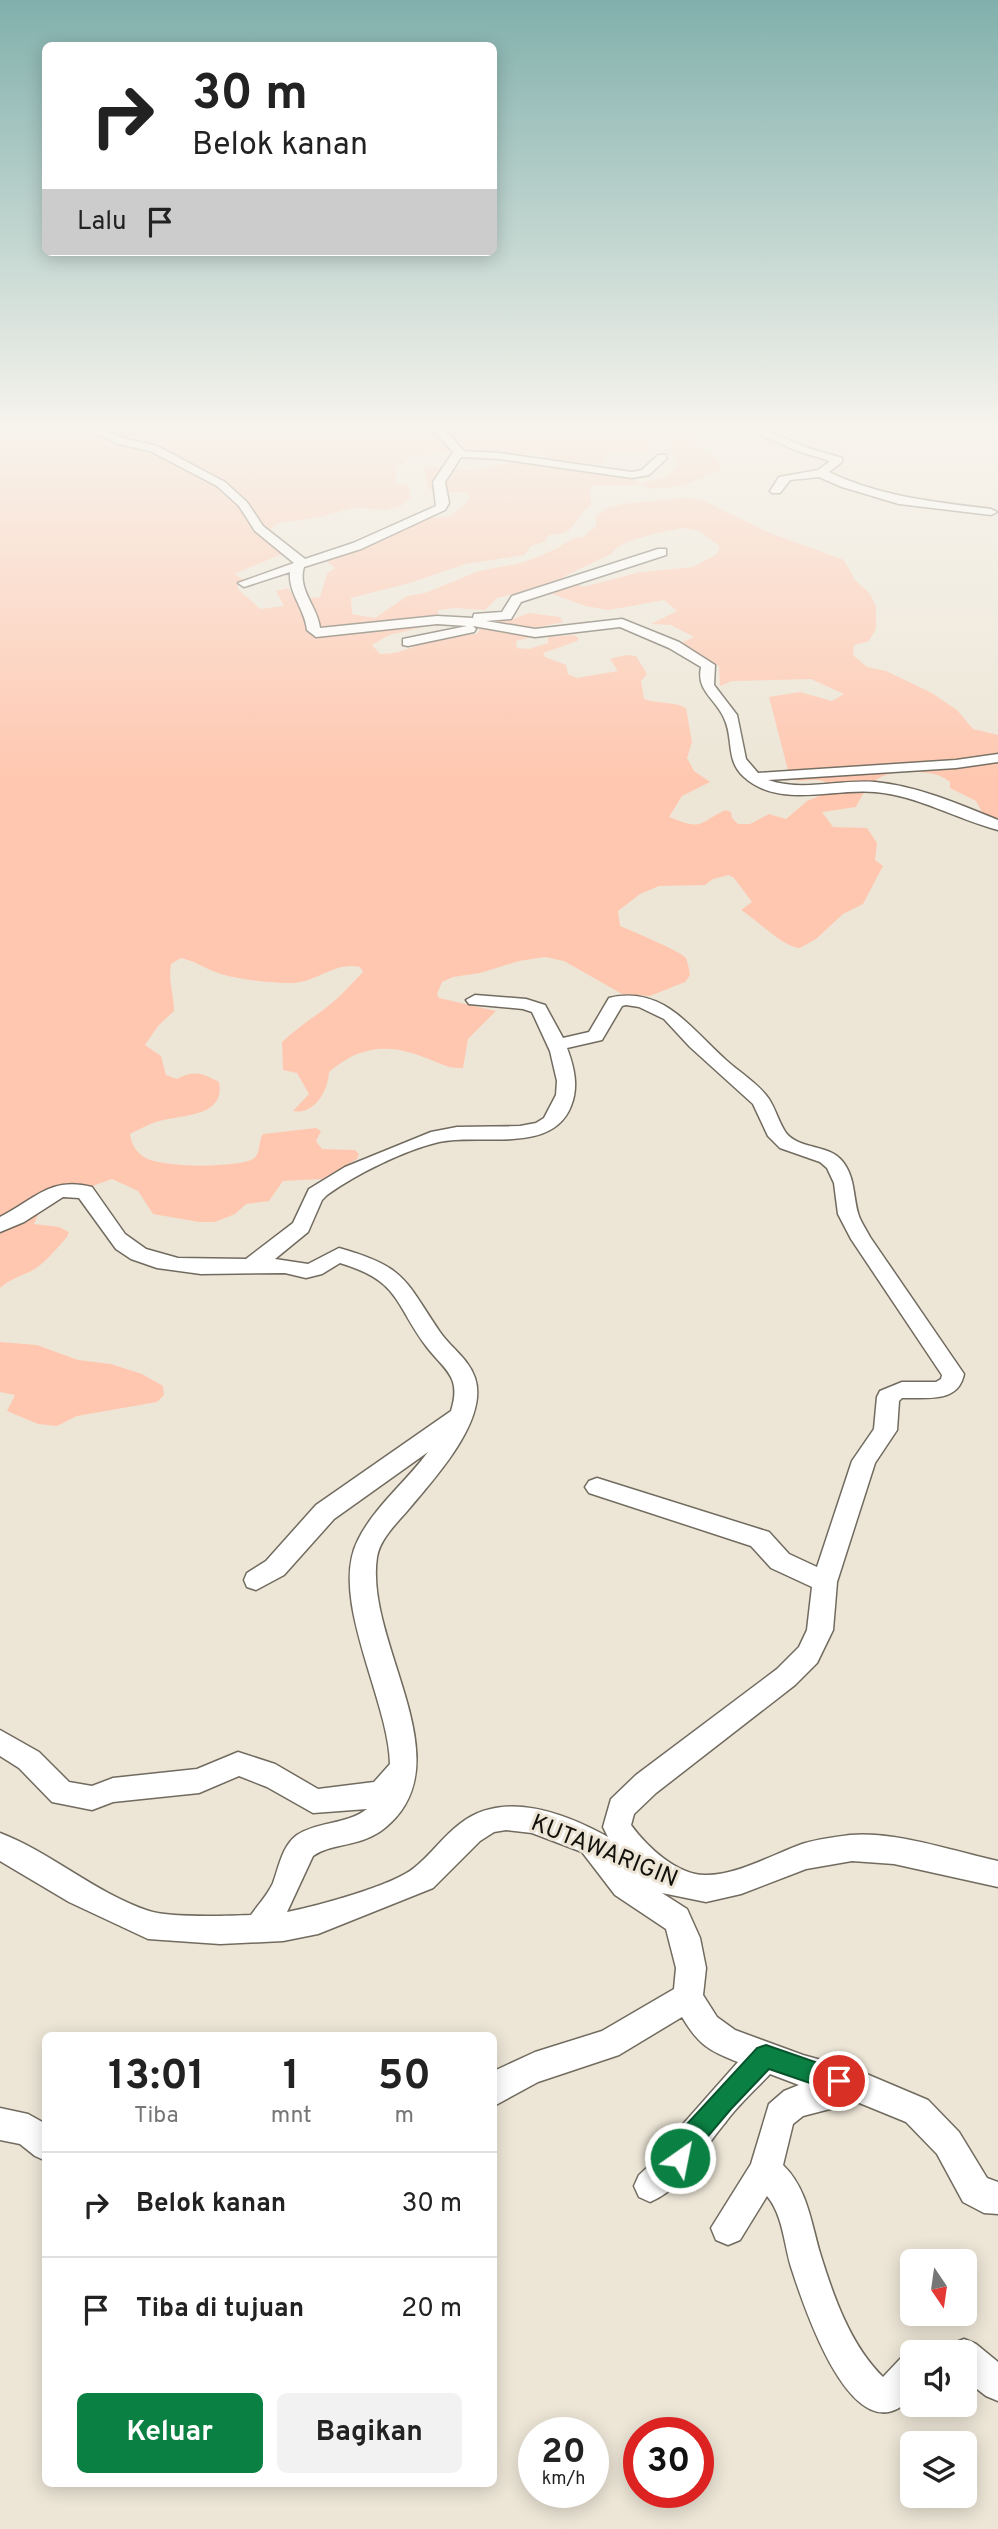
<!DOCTYPE html>
<html lang="id">
<head>
<meta charset="utf-8">
<style>
	:root { --surface:#fff; --page:#f2f2f2; --text:#222; --muted:#767676; --line:#e0e0e0; --accent:#0b8043 }
	body { margin:0; font-family:Overpass,sans-serif; background:var(--page); color:var(--text); height:100vh; display:flex; flex-direction:column; font-size:26px; white-space:nowrap }
	* { box-sizing:border-box; margin:0 }
	p { font-size:23px; color:var(--muted) }
	.icon { flex:none; width:38px; height:38px; fill:none; stroke:currentColor; stroke-width:2; stroke-linecap:round; stroke-linejoin:round }
	.map { position:relative; flex:1; overflow:hidden }
	.drawer { position:absolute; left:42px; top:2032px; width:455px; height:455px; display:flex; flex-direction:column; background:var(--surface); border-radius:10px; box-shadow:0 4px 18px #0003 }
	.drawer>* { flex:none }
	.banner { position:absolute; left:42px; top:42px; width:455px; height:214px; border-radius:10px; box-shadow:0 4px 18px #0003; background:#fff; color:var(--text); overflow:hidden }
	.needle { width:46px; rotate:167deg }
	.tools { position:absolute; left:900px; top:2249px; display:grid; gap:14px }
	.tools a { display:grid; place-items:center; width:77px; height:77px; border-radius:10px; background:var(--surface); box-shadow:0 4px 18px #0003; font-size:35px }
	.speed { position:absolute; left:518px; top:2417px; display:flex; gap:14px; font-size:35px; font-weight:700; text-align:center }
	.speed>* { display:grid; place-content:center; width:91px; height:91px; border-radius:50%; background:var(--surface); box-shadow:0 4px 18px #0003; line-height:1 }
	.speed small { font-size:18px; font-weight:400 }
	.speed .limit { border:10px solid #d22; background:#fff; color:#111 }
	.pin { position:absolute; display:grid; place-items:center; width:60px; height:60px; color:#fff; margin:-30px; border:4px solid #fff; border-radius:50%; box-shadow:0 2px 7px #0007 }
	.me { position:absolute; width:77px; margin:-38px; rotate:33deg; stroke-linejoin:round; filter:drop-shadow(0 0 5px #0008) }
	.turn { display:flex; align-items:center; gap:24px; height:147px; padding:0 35px; font-size:32px }
	.turn .icon { width:91px; height:91px; stroke-width:2.5 }
	.turn b { display:block; font-size:49px; line-height:60px }
	.then { display:flex; align-items:center; height:66px; padding:0 35px; background:#0003; gap:14px; font-size:26px }
	.eta { display:flex; justify-content:space-evenly; align-items:center; height:119px; text-align:center }
	.eta b { font-size:42px; font-weight:700; line-height:49px }
	.button { display:flex; gap:14px; margin-top:auto; padding:14px 35px }
	.button a { flex:1; height:80px; border-radius:10px; background:var(--accent); color:#fff; font-size:28px; font-weight:700; line-height:80px; text-align:center }
	.button a+a { background:var(--page); color:var(--text) }
	ul { padding:0; list-style:none }
	li { display:flex; align-items:center; gap:21px; height:105px; padding:0 35px; border-top:2px solid var(--line) }
	li div { flex:1 }
	li b { display:block; font-size:26px }
	li em { font-style:normal }
	.map>svg:first-child { display:block }
	.green { fill:#ffc7b0; fill-rule:evenodd }
	.lines { fill:none; stroke-linecap:round; stroke-linejoin:round }
	.minor-casing { stroke:#716b5f; stroke-width:3 }
	.minor { fill:#fff; fill-rule:evenodd }
	.route { fill:#0b8043; stroke:#07532c; stroke-width:2 }
	.labels { text-anchor:middle; dominant-baseline:central; stroke-width:6; stroke-linejoin:round; paint-order:stroke }
	.near-street-label { font-size:24px; fill:#13110c; stroke:#ede6d7 }
</style>
</head>
<body>
<div class="map">
<svg width="998" height="2529" viewBox="0 0 998 2529">
	<rect width="100%" height="100%" fill="#ede6d7"/>
	<g class="green">
		<path d="M0,425H454L473,428L489,425H627C636,430 645,431 654,425L686,426L691,439L719,461L720,470L682,486L651,489L642,485H592L590,488L591,505C578,513 577,525 566,532C561,534 553,534 547,536L546,541L531,546L524,555L465,564L410,583L351,598L352,614L375,618L407,596L425,593L479,571L521,563L554,550L574,538L583,537L596,526V516L608,508L622,504L685,498L702,500L765,531L844,560L855,580L870,594L876,607V629L869,641L854,645L853,655L867,667L886,671L932,693L957,710L973,729L998,735V819L982,812L976,801L950,788V782C940,774 931,773 919,772C886,770 871,776 856,807L822,812L833,827L867,828L877,843L875,860L883,866L863,904L843,914L816,939L800,948C784,948 757,920 741,910L752,902L734,878L729,875L713,879L705,885L659,886L640,894L618,911L620,926C630,930 682,952 686,958C688,963 689,969 690,975L685,982L650,996L622,994L564,961L545,957L519,961L480,973L453,977L442,982L437,994L439,998L496,1011L468,1039L463,1068C448,1069 440,1063 426,1058C389,1043 360,1045 329,1072C328,1091 315,1115 293,1111L309,1094L297,1073L283,1070L282,1042C297,1028 311,1019 327,1007C340,997 351,984 363,972L360,967C333,961 315,985 287,983C266,982 241,980 221,974C207,970 196,961 181,958L171,964C168,982 174,994 174,1011L158,1026L145,1045L161,1056L166,1075L177,1079C194,1070 202,1073 219,1082C226,1119 178,1114 156,1122C147,1125 138,1130 130,1134C131,1143 136,1152 144,1157C160,1168 236,1168 253,1159C261,1154 258,1141 263,1134L316,1128L321,1131L316,1141L322,1149L355,1150L359,1154L357,1159L322,1179L283,1181L269,1201L246,1204L235,1214L215,1222H199L153,1214L138,1191L112,1179L87,1188L63,1184L40,1210L34,1224L59,1227L69,1232L67,1237C57,1248 48,1260 35,1269C23,1276 11,1278 0,1288ZM663,438L678,462L669,476L642,484L627,477L573,470L604,461L605,456L611,454H649L647,441ZM466,451L545,455L543,460C515,458 489,470 462,470C449,470 437,466 424,466L427,486L433,492H463L470,497L466,504L451,516L426,519L325,560L335,568L327,574L320,597L296,600L288,588L276,591L284,606L260,609L238,589V585L245,580L234,574L282,554L265,533L279,523L320,517L355,507L384,510L401,506L411,497L408,485L397,484L395,467L404,464L410,456ZM682,528L699,531L720,546L717,554L693,567L640,572L583,587L563,577L611,554C619,539 665,532 682,528ZM536,588L585,606L609,610L664,600L677,611L651,624L671,625L694,637L681,643L719,666L720,686L732,681L811,679L844,694L832,701L800,692L769,697L790,778C802,785 813,775 828,783L824,794L807,801L786,819L769,814L750,824H738L732,818L731,812L725,810C696,825 703,830 669,817L682,796L710,782L694,771L687,758L692,742L686,708C673,701 658,704 644,699L641,681L647,674L636,656L626,655L610,659L618,671L577,678L568,674L566,665L545,657L543,653L577,641L579,639L575,635L548,637V643L529,649L517,648L516,641L532,637L529,629L563,622L560,617L529,613L513,619L484,622L477,634C465,635 451,636 438,639C417,643 402,655 380,654L372,645L389,635L437,624L438,610L455,608L485,610L497,598Z"/>
		<polygon points="0,1342 37,1345 78,1360 111,1364 142,1374 163,1386 164,1395 157,1402 77,1416 57,1426 38,1424 7,1411 15,1395 0,1392"/>
	</g>
	<g class="lines">
		<defs>
			<g id="minor">
				<path d="M76,425H90L126,439L157,446L225,482L247,502L263,526L305,559L353,543L436,506L433,482L453,452L429,425H440L464,451L499,453L632,472L642,470L658,455H666V459L649,475L632,478L499,459L461,457L445,482L449,503L445,510L361,549L304,567C297,590 318,607 320,628L437,616L473,618L474,614L502,612L512,596L658,549H666V555L521,602L511,619L486,621L535,629L622,619L679,642L715,665L714,685L737,715L746,759L758,773L956,760L998,754V762L956,768L768,780C803,792 839,779 875,782C917,786 959,804 998,820V830C956,819 919,796 875,792C833,788 779,809 744,777C725,760 734,738 724,718C715,698 696,691 701,667L669,648L620,627L535,637L473,626L476,629L474,632L408,646L403,645V639L467,626L437,624L316,637L307,630C305,609 288,593 290,572L244,587L238,583L294,563L255,531L239,506L217,486L150,451L119,444Z"/>
				<path d="M739,425H753L805,447L842,458V462L829,472C881,497 935,502 991,509L997,512L991,515L899,504L842,487L819,477L790,480L780,493H772L770,491L779,477L818,470L830,461L797,451Z"/>
				<polygon points="960,425 998,425 998,431 965,428"/>
				<path d="M475,995L526,999L545,1005L563,1038L589,1032L609,998C663,985 690,1028 726,1060C739,1072 759,1084 769,1099C776,1110 779,1123 786,1133C800,1150 830,1144 843,1162C855,1178 853,1195 858,1213C860,1221 866,1229 870,1237L964,1374C958,1404 926,1397 902,1398L899,1401L897,1430L875,1463L837,1582L833,1630L817,1663L795,1685L656,1793L634,1814L631,1825C647,1847 677,1875 705,1875C735,1876 774,1854 802,1844C817,1839 835,1837 850,1835C895,1831 953,1851 998,1861V1887L894,1864L852,1861L806,1869L741,1894L706,1902L662,1893L687,1909L700,1938L706,1968L703,1995L717,2017L735,2030L803,2055L857,2070L928,2100L959,2132L987,2178L998,2182V2214L984,2213L963,2202L937,2154L906,2122L857,2102L803,2116L793,2124L783,2165C807,2188 811,2222 820,2253C833,2295 850,2345 883,2377L900,2359L912,2354V2397C854,2461 804,2307 791,2267C784,2244 783,2215 767,2196L740,2240L728,2245L716,2240L711,2228L751,2164L769,2104L784,2091L799,2085L770,2074C755,2090 738,2105 725,2123C702,2150 684,2188 650,2202L639,2197L634,2186L639,2175L669,2147L684,2123L738,2062C709,2051 698,2044 682,2017L619,2055L538,2082L494,2106V2072L496,2070L535,2052L602,2031L674,1989L676,1968L666,1929L615,1895L582,1852L532,1833L506,1830L494,1832L480,1841L433,1888L318,1934L283,1941L220,1944L148,1939L69,1902L0,1861V1833C52,1853 95,1893 149,1911C171,1918 226,1916 251,1915C258,1905 268,1894 273,1883C279,1867 282,1846 297,1835C319,1821 346,1825 367,1809L313,1813L267,1787L239,1776L199,1793L113,1802L92,1810L52,1802L19,1768L0,1756V1730L39,1752L69,1782L92,1786L113,1778L197,1769L238,1752L275,1764L318,1789L374,1782L390,1764C389,1700 328,1598 358,1540C374,1507 406,1482 428,1452L334,1519L284,1575L256,1590L247,1587L244,1580L247,1573L266,1561L316,1505L451,1411C462,1376 445,1371 426,1346C394,1303 400,1281 340,1263L322,1274L306,1278L285,1273L201,1274L157,1268L131,1259L116,1249L79,1198L63,1197L24,1222L0,1232V1217C34,1200 50,1176 92,1187L125,1234L146,1249L178,1258L246,1259L293,1223L309,1189L345,1167L431,1132L457,1127L520,1126L536,1123L544,1118L556,1095L557,1081L550,1051L532,1012L523,1009L469,1004L466,1000ZM626,1005L639,1007L664,1019L690,1047L753,1104L768,1136L780,1148L820,1162L827,1168L834,1183L838,1214L851,1239L942,1375L941,1379L936,1382H902L880,1391L877,1397L874,1429L852,1461L817,1567L789,1554L769,1532L597,1478L589,1481L585,1487L589,1493L751,1546L771,1568L812,1587L807,1630L799,1647L777,1669L636,1775L611,1799L603,1827L608,1837C565,1813 504,1790 461,1823C443,1836 431,1855 414,1868C392,1886 317,1906 287,1912L313,1856C333,1842 361,1848 386,1827C465,1761 364,1643 377,1557C380,1539 396,1524 408,1510C434,1479 489,1420 475,1378C469,1359 451,1348 440,1332C404,1279 406,1267 339,1248L308,1264L275,1259L308,1232L322,1200L327,1195C356,1174 405,1150 439,1142C480,1133 552,1155 571,1106C579,1086 574,1067 567,1048L602,1040L622,1006Z"/>
				<polygon points="0,2108 28,2114 46,2124 46,2161 35,2156 20,2144 0,2140"/>
				<polygon points="964,2339 976,2344 998,2362 998,2401 986,2396 964,2379 964,2352 948,2352 952,2344"/>
			</g>
		</defs>
		<use href="#minor" class="minor-casing"/>
		<use href="#minor" class="minor"/>
	</g>
	<linearGradient id="sky" x2="0" y2="1"><stop stop-color="#81b0ac"/><stop offset="0.55" stop-color="#f7f4ed"/><stop offset="1" stop-color="#f7f4ed" stop-opacity="0"/></linearGradient>
	<rect width="998" height="779" fill="url(#sky)"/>
	<polygon class="route" points="766,2045 847,2073 851,2081 847,2089 839,2093 769,2069 731,2109 703,2142 688,2166 680,2170 671,2166 668,2158 686,2125 757,2048"/>
	<g class="labels">
		<g class="near-street-label">
			<text transform="translate(604 1852) rotate(22)">KUTAWARIGIN</text>
		</g>
	</g>
</svg>
<div class="tools">
<a><svg class="needle" viewBox="-14 -14 28 28"><path d="M0-13l5 13h-10z" fill="#e53935"/><path d="M0 13l5-13h-10z" fill="#767676"/></svg></a>
<a><svg class="icon" aria-label="sound" viewBox="0 0 24 24"><path d="M4 9h4l5-4v14l-5-4H4zM17 9q2 3 0 6"/></svg></a>
<a><svg class="icon" aria-label="layers" viewBox="0 0 24 24"><path d="M12 4l9 5-9 5-9-5zM3 14l9 5 9-5"/></svg></a>
</div>
<div class="speed"><div>20<small>km/h</small></div><div class="limit">30</div></div>
<div class="pin" style="left:839px;top:2081px;background:#d93025"><svg class="icon" aria-label="arrive" viewBox="0 0 24 24"><path d="M6 21V4h12l-3 4 3 4H6"/></svg></div>
<svg class="me" style="left:680px;top:2158px" viewBox="-20 -20 40 40"><circle r="17" fill="#0b8043" stroke="#fff" stroke-width="3"/><path d="M0-11L8 9 0 5-8 9z" fill="#fff"/></svg>
<div class="banner">
<div class="turn"><svg class="icon" aria-label="right" viewBox="0 0 24 24"><path d="M7 20v-9h11M14 6l5 5-5 5"/></svg><div><b>30 m</b>Belok kanan</div></div>
<div class="then">Lalu<svg class="icon" aria-label="arrive" viewBox="0 0 24 24"><path d="M6 21V4h12l-3 4 3 4H6"/></svg></div>
</div>
<section class="drawer">
<div class="eta">
<div><b>13:01</b><p>Tiba</p></div>
<div><b>1</b><p>mnt</p></div>
<div><b>50</b><p>m</p></div>
</div>
<ul>
<li><svg class="icon" aria-label="right" viewBox="0 0 24 24"><path d="M7 20v-9h11M14 6l5 5-5 5"/></svg><div><b>Belok kanan</b></div><em>30 m</em></li>
<li><svg class="icon" aria-label="arrive" viewBox="0 0 24 24"><path d="M6 21V4h12l-3 4 3 4H6"/></svg><div><b>Tiba di tujuan</b></div><em>20 m</em></li>
</ul>
<div class="button"><a>Keluar</a><a>Bagikan</a></div>
</section>
</div>
</body>
</html>
